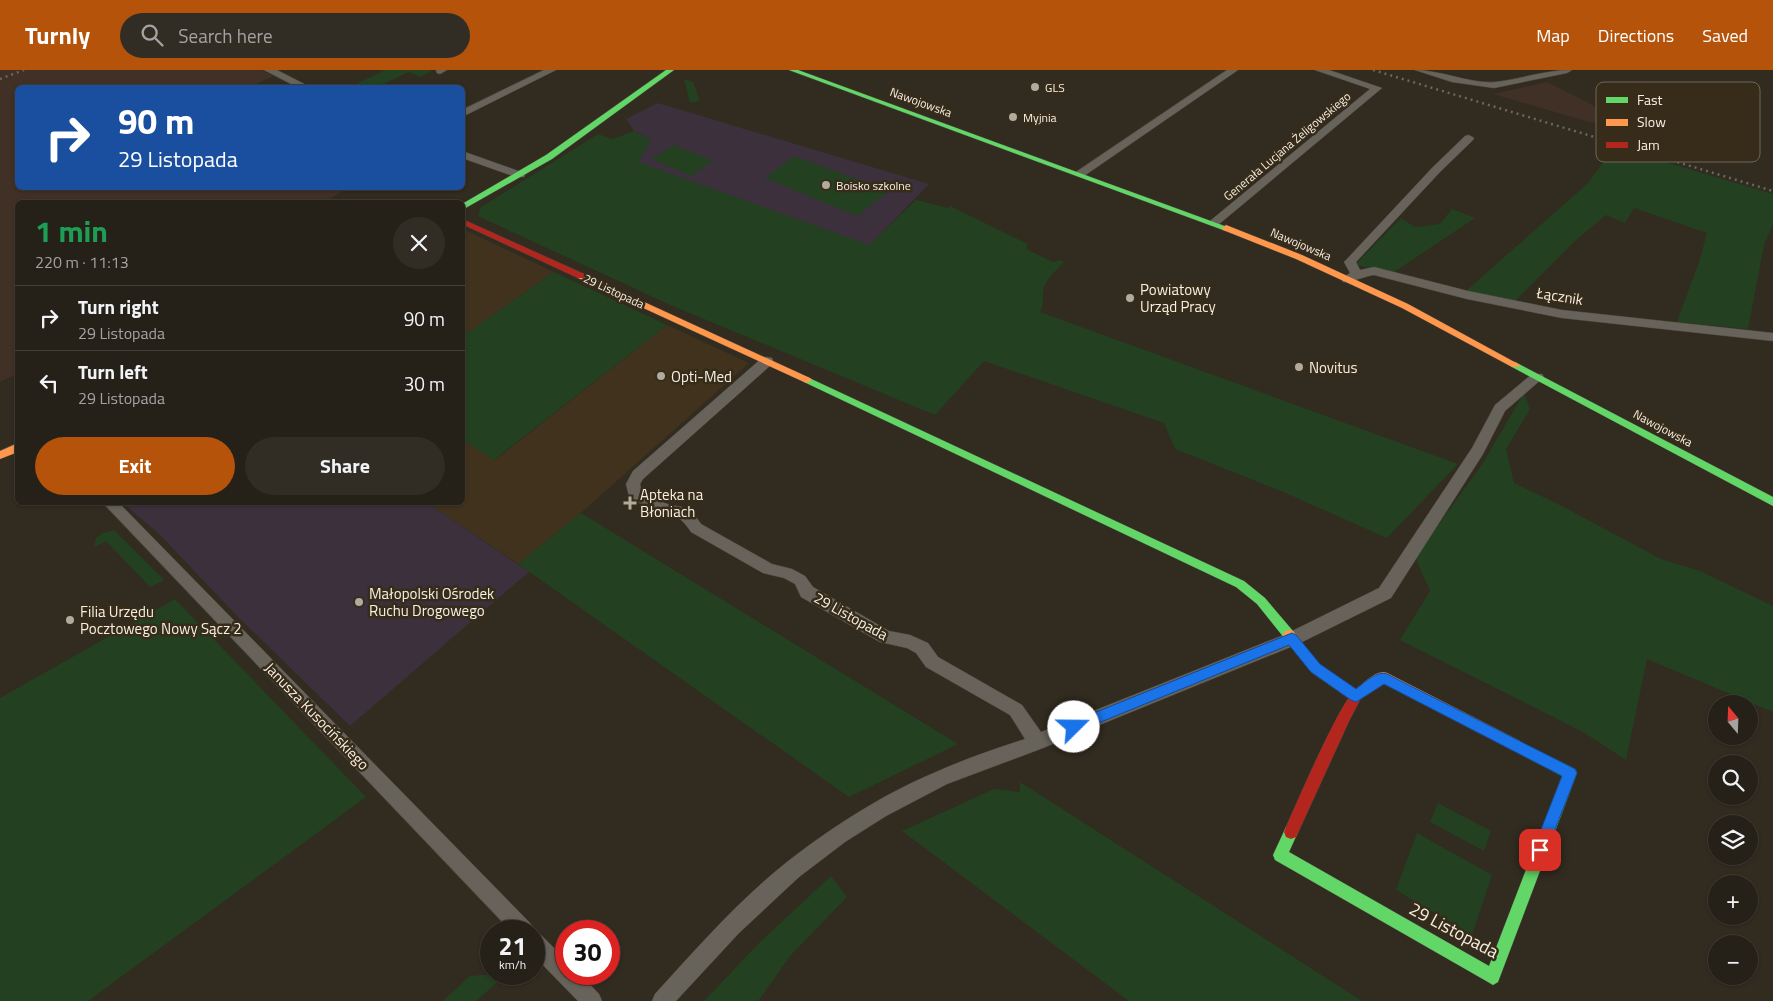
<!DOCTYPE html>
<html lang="en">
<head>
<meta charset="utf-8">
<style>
	:root { --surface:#252018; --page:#312d25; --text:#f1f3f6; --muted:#a3a3a2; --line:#423e37; --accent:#b45309 }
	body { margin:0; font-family:"Titillium Web",sans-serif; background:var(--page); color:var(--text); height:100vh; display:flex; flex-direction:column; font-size:19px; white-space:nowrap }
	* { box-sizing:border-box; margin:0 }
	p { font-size:16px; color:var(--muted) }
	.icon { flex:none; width:28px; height:28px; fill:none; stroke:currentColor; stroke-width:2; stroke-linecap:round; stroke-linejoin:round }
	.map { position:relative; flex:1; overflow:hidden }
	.sheet { position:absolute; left:15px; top:130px; width:450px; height:305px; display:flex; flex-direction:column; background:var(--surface); border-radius:8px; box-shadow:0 1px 4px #0004,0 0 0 1px var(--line) }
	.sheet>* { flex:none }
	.banner { position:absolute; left:15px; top:15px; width:450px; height:105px; border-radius:8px; box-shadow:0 1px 4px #0004,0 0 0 1px var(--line); background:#1a4fa0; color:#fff; overflow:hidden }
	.needle { width:32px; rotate:341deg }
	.fabs { position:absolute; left:1708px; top:625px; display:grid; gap:10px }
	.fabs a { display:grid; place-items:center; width:50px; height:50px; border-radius:50%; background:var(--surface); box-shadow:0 1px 4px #0004,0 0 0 1px var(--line); font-size:25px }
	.speed { position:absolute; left:480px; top:850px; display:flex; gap:10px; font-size:25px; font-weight:700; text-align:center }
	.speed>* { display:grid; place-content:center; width:65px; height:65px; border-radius:50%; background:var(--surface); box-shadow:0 1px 4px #0004,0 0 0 1px var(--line); line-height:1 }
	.speed small { font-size:12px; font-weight:400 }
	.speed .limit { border:8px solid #d22; background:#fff; color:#111 }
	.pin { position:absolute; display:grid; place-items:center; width:42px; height:42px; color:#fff; margin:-21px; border-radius:10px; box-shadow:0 2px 8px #0006 }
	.me { position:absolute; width:55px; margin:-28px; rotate:68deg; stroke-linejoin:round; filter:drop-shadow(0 0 4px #0008) }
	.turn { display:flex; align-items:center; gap:18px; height:105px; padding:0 20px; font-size:22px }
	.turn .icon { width:65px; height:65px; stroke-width:2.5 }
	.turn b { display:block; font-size:35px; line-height:42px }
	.round { display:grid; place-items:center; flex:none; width:52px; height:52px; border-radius:26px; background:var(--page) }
	.headline { display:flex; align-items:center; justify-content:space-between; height:85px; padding:0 20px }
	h1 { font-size:30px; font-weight:700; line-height:38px; color:#1e9e55 }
	.button { display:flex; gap:10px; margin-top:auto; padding:10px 20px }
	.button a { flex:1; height:58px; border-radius:30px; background:var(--accent); color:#fff; font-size:20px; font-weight:700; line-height:58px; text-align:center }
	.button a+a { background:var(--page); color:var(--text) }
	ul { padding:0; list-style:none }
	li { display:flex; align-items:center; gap:15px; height:65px; padding:0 20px; border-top:1px solid var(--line) }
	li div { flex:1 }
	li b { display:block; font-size:19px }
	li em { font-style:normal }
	header { display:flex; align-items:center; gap:30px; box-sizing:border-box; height:70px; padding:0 25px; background:var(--accent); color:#fff }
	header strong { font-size:24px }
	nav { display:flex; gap:28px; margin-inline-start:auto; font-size:18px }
	.search { width:350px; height:45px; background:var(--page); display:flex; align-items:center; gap:12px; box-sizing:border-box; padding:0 18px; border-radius:28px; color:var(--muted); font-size:19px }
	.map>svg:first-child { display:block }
	.built { fill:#40321c }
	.industrial { fill:#403026 }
	.education { fill:#3b303c }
	.green { fill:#234120 }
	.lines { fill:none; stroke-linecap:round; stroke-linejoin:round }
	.street-casing { stroke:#4c473e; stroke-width:1 }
	.fast-casing { stroke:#4c473e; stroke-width:1 }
	.slow-casing { stroke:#4c473e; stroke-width:1 }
	.jam-casing { stroke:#4c473e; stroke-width:1 }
	.street { fill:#67625a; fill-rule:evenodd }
	.fast { fill:#63d668; fill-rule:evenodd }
	.slow { fill:#ff974d; fill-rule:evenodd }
	.jam { fill:#b3261e; fill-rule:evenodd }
	.rail { stroke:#6b665f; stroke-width:2.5; stroke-dasharray:2 4; stroke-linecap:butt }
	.route { fill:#1a73e8; stroke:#114b97 }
	.poi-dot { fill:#b1aa9f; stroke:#372c1a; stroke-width:2 }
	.labels { text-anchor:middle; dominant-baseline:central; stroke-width:5; stroke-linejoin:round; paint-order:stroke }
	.far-poi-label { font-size:12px; fill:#f6efe4; stroke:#372c1a; text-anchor:start }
	.far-street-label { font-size:12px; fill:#f6efe4; stroke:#372c1a }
	.poi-label { font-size:15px; fill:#f6efe4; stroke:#372c1a; text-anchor:start }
	.street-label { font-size:15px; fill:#f6efe4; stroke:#372c1a }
	.near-street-label { font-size:18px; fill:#f6efe4; stroke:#372c1a }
	.key { fill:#372c1a; stroke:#706657; stroke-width:1 }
	.key-label { font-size:14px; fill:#f6efe4 }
</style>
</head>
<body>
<header>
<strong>Turnly</strong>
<div class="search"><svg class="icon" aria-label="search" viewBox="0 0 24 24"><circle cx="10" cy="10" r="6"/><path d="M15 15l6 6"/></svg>Search here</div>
<nav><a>Map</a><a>Directions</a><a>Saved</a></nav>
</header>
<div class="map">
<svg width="1773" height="931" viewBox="0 0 1773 931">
	<rect width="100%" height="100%" fill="#312b20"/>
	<g class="built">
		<polygon points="463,159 554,202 463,266"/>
		<polygon points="667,255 749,293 581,443 518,494 428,433 462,432 463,370 495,390"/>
	</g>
	<g class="industrial">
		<polygon points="0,0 261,0 273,6 248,18 18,18 18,118 348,118 324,132 18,132 17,304 0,312"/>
		<polygon points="1547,12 1589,33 1621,56 1606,57 1493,24"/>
	</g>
	<g class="education">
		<polygon points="658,33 929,114 869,176 637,92 651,70 634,61 626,49"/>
		<polygon points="123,433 428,433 529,502 350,656 239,548 159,464"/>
	</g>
	<g class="green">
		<polygon points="385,0 433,0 420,7 409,2 377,17 350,17"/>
		<polygon points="684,9 693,12 700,31 690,33"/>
		<path d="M634,61L651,70L638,92L869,175L916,130L948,138L950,136L1028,174L1026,179L1053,192L1060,190L1064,192C1056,201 1045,209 1043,222C1042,233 1045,231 1040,242L1458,394L1387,468L1281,421L1175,379L1164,353L984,291L935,345L668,234L478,146L481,137L598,64L613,69Z"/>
		<polygon points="674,75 713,91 691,106 652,89"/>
		<polygon points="1615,77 1773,124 1773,154 1764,175 1748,259 1677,252 1699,192 1707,163 1634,138 1625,153 1606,145 1576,170 1514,232 1471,224 1467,220 1587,114"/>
		<polygon points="794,86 889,121 857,146 765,108"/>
		<polygon points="1452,139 1475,148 1394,202 1355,195 1401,148 1415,157 1440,154"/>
		<polygon points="554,202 667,255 494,390 463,370 463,266"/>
		<polygon points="1524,323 1530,339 1506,379 1514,413 1558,434 1661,489 1700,501 1773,536 1773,642 1647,589 1626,690 1583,662 1400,570 1430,521 1415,487 1481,396"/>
		<polygon points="581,443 958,674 849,727 518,494"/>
		<polygon points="114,460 164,510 150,517 106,471 94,477 96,468 103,463"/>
		<polygon points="175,529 366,727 88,931 0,931 0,628"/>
		<polygon points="1020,712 1362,931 1129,931 902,761 994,719 1020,722"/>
		<polygon points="1438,733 1491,761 1484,781 1430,752"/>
		<polygon points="1417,763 1492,805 1472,865 1396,820"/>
		<polygon points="831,806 847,827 790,886 758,931 704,931 760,872"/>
		<polygon points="494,904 501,909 476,931 443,931 470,906"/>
	</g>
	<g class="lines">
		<defs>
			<g id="street">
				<polygon points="264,0 277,0 312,18 299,18"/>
				<polygon points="436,0 447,0 440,4 437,3"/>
				<polygon points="544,0 556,0 462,47 462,40"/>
				<polygon points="1227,0 1238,0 1084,106 1076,106 1075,104 1076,102"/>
				<polygon points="1315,0 1329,0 1382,18 1218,155 1210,155 1208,153 1210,151 1370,19"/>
				<path d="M1415,0C1441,0 1470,14 1495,12C1521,9 1545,0 1572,0L1567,3L1494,18L1452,12Z"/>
				<path d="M1469,65L1474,68L1473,70L1440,102L1356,192L1360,200L1374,197L1468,221L1562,240L1773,263V271L1562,248L1467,229L1374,205C1365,206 1350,213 1343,212L1341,209L1350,203L1344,192L1346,190L1432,98L1465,66Z"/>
				<polygon points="462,81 524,103 525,105 524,107 516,107 462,88"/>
				<path d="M767,287L772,288L773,291L772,294L643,409L640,414L641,419C648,423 654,429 662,432C682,440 686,431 701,454L772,494L792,499L805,506L813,517L889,561L910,565L928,573L938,587L1022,635L1041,662L1286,564L1379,518L1472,378L1495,335L1532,304H1542L1544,307L1505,341L1483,384L1391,528L1298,574L1043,678L947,714L886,746L845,772L799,807L739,863L676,931H652L655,924C696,879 739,830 787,792C832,757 883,724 936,702C965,689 995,679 1025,669L1010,645L926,597L916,583L907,578L880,572L801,527L795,514L784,508L763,503L691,462C677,440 673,450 654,441C645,437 637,431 629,426L626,414L633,401L762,288Z"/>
				<polygon points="102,432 118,432 531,854 534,861 511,861"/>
				<polygon points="534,862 541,865 566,890 566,904 580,904 599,924 602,931 578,931 534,886"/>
			</g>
			<g id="fast">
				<polygon points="666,0 674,0 552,89 462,140 462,134 546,85"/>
				<polygon points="789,0 798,0 1230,158 1226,161 1223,160"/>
				<polygon points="1515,292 1773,427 1773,436 1512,297 1510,295 1512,293"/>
				<polygon points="807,307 1244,511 1265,528 1293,561 1295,565 1293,569 1289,570 1285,569 1257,534 1236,517 804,312 802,310 804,308"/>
				<polygon points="1515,669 1575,699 1577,703 1498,912 1493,915 1488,912 1275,790 1273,785 1286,757 1291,755 1296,757 1298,762 1289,782 1489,896 1562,706 1510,679 1508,675 1510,671"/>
			</g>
			<g id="slow">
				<polygon points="1226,155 1302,185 1408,234 1520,295 1518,297 1512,297 1402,238 1296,189 1223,160 1222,158"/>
				<polygon points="581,203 810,308 812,310 807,313 804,312 578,208 577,206"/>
				<polygon points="18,373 18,382 0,389 0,381"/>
				<path d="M1289,560L1293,561L1319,594L1356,619C1364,613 1377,599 1387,603L1520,671L1522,675L1520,679L1515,681L1510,679L1384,614L1356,632L1351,630L1311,602L1285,569L1283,565L1285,561Z"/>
			</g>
			<g id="jam">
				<polygon points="462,149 584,204 585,206 584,208 578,208 462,154"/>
				<path d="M1356,620L1361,622L1362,626L1350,649L1296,767L1291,769L1286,767L1284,762L1286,757C1295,737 1343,625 1356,620Z"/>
			</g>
		</defs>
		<use href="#street" class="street-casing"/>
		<use href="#fast" class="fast-casing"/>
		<use href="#slow" class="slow-casing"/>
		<use href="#jam" class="jam-casing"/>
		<use href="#street" class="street"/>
		<use href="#fast" class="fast"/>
		<use href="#slow" class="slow"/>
		<use href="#jam" class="jam"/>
		<g class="rail">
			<polyline points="1373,0 1773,121"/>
			<polyline points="0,9 24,0"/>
		</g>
	</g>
	<path class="route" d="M1292,563L1296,565L1320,594L1356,619C1364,613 1377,600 1387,604L1575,699L1577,703L1545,785L1540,787L1535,785L1533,780L1562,706L1384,614L1356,632L1351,630L1311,602L1289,575L1074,663L1069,662L1067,657L1069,653Z"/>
	<g class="poi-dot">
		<circle cx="1035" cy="17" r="5"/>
		<circle cx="1013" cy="47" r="5"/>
		<circle cx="826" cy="115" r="5"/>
		<circle cx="1130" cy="228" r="5"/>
		<circle cx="1299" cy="297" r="5"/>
		<circle cx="661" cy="306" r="5"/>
		<path d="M627.5 425.5h5v5h5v5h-5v5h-5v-5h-5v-5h5z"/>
		<circle cx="359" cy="532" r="5"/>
		<circle cx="70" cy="550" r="5"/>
	</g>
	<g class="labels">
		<g class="far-poi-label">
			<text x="1045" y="17">GLS</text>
			<text x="1023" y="47">Myjnia</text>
			<text x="836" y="115">Boisko szkolne</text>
		</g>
		<g class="far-street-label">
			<text transform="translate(921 32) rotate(20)">Nawojowska</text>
			<text transform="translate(1287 76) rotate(-40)">Generała Lucjana Żeligowskiego</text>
			<text transform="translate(1301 174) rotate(23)">Nawojowska</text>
			<text transform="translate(614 221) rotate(25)">29 Listopada</text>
			<text transform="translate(1663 358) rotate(28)">Nawojowska</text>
		</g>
		<g class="poi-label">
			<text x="1140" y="219">Powiatowy<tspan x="1140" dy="17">Urząd Pracy</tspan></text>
			<text x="1309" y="297">Novitus</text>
			<text x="671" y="306">Opti-Med</text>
			<text x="640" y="424">Apteka na<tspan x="640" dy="17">Błoniach</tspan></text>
			<text x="369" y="523">Małopolski Ośrodek<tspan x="369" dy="17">Ruchu Drogowego</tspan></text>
			<text x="80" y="541">Filia Urzędu<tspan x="80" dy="17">Pocztowego Nowy Sącz 2</tspan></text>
		</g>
		<g class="street-label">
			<text transform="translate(1560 226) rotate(9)">Łącznik</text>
			<text transform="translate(851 546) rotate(29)">29 Listopada</text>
			<text transform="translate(317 646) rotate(46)">Janusza Kusocińskiego</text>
		</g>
		<g class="near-street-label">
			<text transform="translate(1454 860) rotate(28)">29 Listopada</text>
		</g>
	</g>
	<rect x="1596" y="12" width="164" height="80" rx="8" class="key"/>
	<rect x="1606" y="27" width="22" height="6" fill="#63d668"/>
	<rect x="1606" y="49" width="22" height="7" fill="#ff974d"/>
	<rect x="1606" y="72" width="22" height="6" fill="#b3261e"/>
	<g class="key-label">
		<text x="1637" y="35">Fast</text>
		<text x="1637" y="57">Slow</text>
		<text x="1637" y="80">Jam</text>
	</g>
</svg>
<div class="fabs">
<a><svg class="needle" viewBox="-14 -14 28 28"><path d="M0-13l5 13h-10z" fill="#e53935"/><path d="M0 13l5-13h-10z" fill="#a3a3a2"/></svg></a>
<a><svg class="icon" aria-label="search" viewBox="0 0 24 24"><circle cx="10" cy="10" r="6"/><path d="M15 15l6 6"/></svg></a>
<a><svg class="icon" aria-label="layers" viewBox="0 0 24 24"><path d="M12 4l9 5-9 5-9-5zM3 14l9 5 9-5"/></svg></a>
<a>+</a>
<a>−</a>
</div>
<div class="speed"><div>21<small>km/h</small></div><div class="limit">30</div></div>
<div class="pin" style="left:1540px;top:780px;background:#d93025"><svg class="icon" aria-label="arrive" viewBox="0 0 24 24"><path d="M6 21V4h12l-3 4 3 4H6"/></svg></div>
<svg class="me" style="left:1074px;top:657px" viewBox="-20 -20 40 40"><circle r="19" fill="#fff"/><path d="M0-13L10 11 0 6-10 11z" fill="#1a73e8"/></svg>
<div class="banner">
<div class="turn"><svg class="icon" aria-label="right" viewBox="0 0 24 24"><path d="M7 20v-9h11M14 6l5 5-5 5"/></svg><div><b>90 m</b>29 Listopada</div></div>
</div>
<section class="sheet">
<div class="headline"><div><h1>1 min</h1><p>220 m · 11:13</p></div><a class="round"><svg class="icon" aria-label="close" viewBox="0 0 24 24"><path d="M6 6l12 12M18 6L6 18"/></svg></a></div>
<ul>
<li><svg class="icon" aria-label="right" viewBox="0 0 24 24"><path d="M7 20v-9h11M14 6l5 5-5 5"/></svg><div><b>Turn right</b><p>29 Listopada</p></div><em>90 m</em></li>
<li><svg class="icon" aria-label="left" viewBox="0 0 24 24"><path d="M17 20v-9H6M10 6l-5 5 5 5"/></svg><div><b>Turn left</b><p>29 Listopada</p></div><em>30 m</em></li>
</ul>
<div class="button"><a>Exit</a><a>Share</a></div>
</section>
</div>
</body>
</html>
